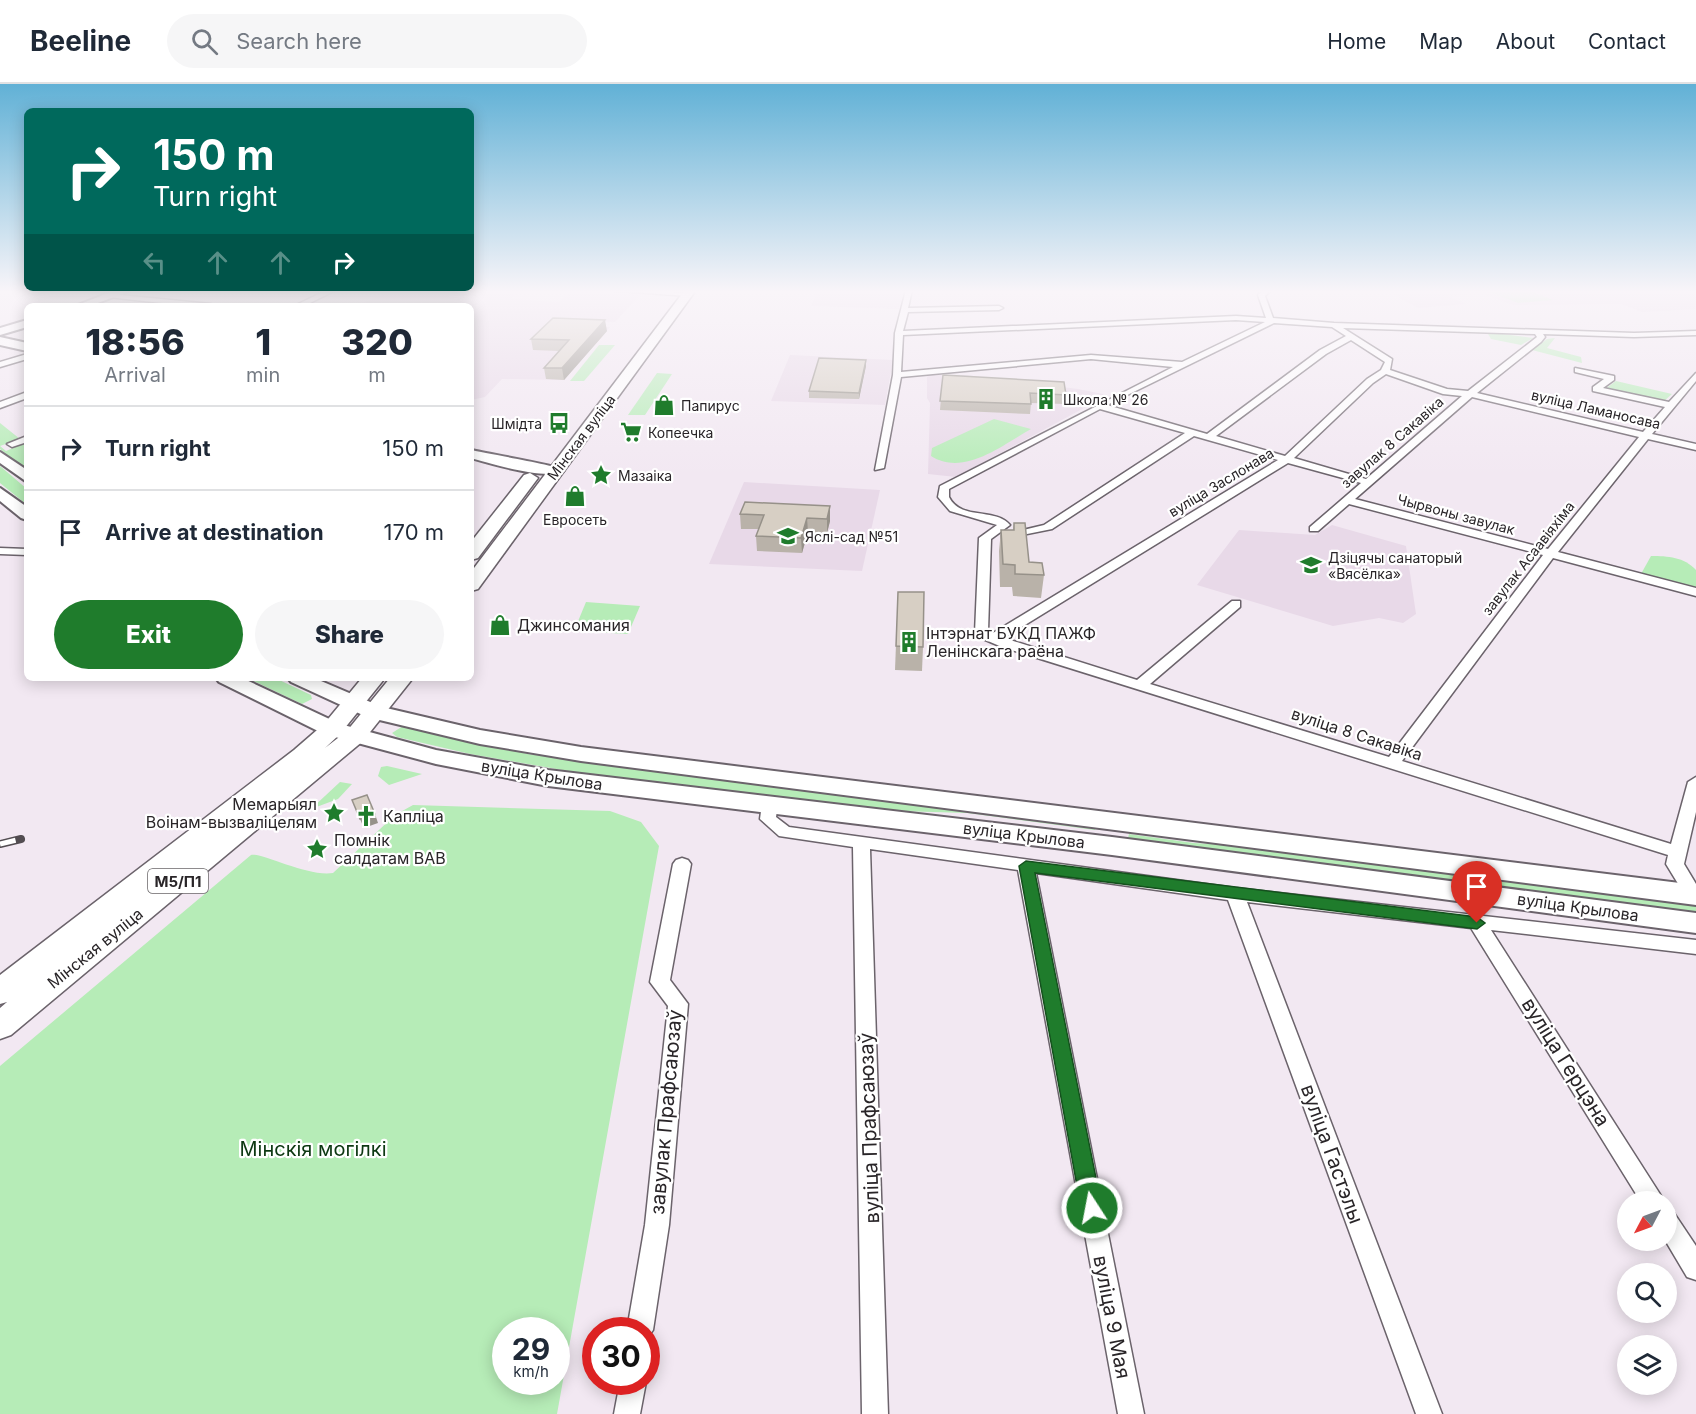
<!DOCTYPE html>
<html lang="en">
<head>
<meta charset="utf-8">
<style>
	:root { --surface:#fff; --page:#f6f6f7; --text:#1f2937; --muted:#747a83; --line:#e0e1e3; --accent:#1f7c2c }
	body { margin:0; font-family:Inter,sans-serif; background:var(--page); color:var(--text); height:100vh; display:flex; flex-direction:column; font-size:22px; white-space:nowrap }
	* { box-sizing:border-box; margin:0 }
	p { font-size:20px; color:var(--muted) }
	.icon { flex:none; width:33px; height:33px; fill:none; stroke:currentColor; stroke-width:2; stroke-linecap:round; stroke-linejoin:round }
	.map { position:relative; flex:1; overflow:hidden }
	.details { position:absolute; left:24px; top:219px; width:450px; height:378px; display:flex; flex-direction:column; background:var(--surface); border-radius:9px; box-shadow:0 3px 15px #0003 }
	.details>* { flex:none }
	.top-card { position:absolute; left:24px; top:24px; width:450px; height:183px; border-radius:9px; box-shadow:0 3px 15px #0003; background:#00695c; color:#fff; overflow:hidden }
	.needle { width:39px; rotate:229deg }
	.tools { position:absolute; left:1617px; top:1107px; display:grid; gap:12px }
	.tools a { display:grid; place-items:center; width:60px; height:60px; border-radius:50%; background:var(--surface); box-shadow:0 3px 15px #0003; font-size:30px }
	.speed { position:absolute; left:492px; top:1233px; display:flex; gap:12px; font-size:30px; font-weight:700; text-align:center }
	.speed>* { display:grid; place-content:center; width:78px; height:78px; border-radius:50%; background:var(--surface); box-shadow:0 3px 15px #0003; line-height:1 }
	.speed small { font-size:15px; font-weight:400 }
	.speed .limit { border:9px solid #d22; background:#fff; color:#111 }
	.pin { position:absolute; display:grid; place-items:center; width:51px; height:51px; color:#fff; margin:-62px -26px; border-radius:50% 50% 50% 0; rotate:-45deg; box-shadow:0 0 6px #0007 }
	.pin .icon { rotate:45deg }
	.me { position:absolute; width:66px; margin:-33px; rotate:349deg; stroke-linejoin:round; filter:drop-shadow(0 0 4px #0008) }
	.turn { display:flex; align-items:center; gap:21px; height:126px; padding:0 30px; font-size:27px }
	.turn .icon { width:78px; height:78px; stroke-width:2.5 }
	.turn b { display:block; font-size:42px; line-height:51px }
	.lanes { display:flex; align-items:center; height:57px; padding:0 30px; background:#0003; justify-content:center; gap:30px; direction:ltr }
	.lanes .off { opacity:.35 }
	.eta { display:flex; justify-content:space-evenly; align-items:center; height:102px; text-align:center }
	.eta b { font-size:36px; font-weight:800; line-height:42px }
	.cta { display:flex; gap:12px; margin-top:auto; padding:12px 30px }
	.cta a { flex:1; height:69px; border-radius:36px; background:var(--accent); color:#fff; font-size:24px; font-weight:800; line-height:69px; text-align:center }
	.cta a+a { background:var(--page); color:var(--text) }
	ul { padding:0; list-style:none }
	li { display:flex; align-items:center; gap:18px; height:84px; padding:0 30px; border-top:2px solid var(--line) }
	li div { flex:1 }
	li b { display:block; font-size:22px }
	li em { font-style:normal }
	header { display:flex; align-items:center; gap:36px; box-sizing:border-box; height:84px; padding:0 30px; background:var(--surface); border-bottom:2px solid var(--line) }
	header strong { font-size:28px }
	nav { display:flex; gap:33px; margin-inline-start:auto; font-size:21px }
	.search { width:420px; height:54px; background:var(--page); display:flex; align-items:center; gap:15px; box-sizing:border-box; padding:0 21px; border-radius:33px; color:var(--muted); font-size:22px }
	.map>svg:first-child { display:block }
	.built { fill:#e8d9e8 }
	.green { fill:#b6ecb7; fill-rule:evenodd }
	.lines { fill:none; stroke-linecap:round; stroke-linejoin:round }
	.street-casing { stroke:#6b636b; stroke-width:3 }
	.secondary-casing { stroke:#6b636b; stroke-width:4 }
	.primary-casing { stroke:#6b636b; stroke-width:3 }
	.street { fill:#fff; fill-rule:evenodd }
	.secondary { fill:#fff; fill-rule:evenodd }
	.primary { fill:#fff; fill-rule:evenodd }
	.rail-casing { stroke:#524c51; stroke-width:8 }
	.rail { stroke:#fff; stroke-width:5; stroke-dasharray:16; stroke-linecap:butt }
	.wall { fill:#b9b2a9 }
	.shaded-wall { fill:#969189 }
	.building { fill:#d7cfc4; stroke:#969189; stroke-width:1.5 }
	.route { fill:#1f7c2c; stroke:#14511d; stroke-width:1.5 }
	.labels { text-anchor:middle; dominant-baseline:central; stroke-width:4.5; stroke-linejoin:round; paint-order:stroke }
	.far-poi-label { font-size:14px; fill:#292528; stroke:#fff; text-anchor:start }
	.far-street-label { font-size:14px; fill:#292528; stroke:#fff }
	.shield { fill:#fff; stroke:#696668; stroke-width:1.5 }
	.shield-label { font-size:15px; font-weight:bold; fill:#292528 }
	.poi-label { font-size:16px; fill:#292528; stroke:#fff; text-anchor:start }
	.street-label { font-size:16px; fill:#292528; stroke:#fff }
	.near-street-label { font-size:20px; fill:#292528; stroke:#fff }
	.near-park-label { font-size:20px; fill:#0d3812; stroke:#fff }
</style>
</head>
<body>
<header>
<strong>Beeline</strong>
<div class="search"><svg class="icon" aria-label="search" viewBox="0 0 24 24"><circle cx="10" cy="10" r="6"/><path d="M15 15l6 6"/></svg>Search here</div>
<nav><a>Home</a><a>Map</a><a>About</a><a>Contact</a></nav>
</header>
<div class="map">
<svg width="1696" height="1330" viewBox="0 0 1696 1330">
	<rect width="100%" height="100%" fill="#f2e8f2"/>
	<g class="built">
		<polygon points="572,206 640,211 615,238 573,236 569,242 610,243 564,296 502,295 485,313 471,316 471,222 356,222 385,209 487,207 516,209 510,215 559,218"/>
		<polygon points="818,206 903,206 899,225 811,222"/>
		<polygon points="1385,206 1696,206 1696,225 1642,228 1621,220 1513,221 1483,210 1449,212 1466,220 1418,224"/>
		<polygon points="790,271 893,276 885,321 771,317"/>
		<polygon points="927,291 965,291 1078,305 1108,311 956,393 928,390 930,319 927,314"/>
		<polygon points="744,398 880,406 862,487 709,480"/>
		<polygon points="1332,441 1406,462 1416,530 1403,539 1379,534 1333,542 1197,501 1239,446 1315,451"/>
	</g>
	<g class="green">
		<polygon points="1484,206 1529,206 1553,216 1518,219"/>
		<polygon points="1487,248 1533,254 1521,261 1491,255"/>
		<polygon points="1555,254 1547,264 1581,273 1582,279 1532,266 1547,255"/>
		<polygon points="599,261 615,261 584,297 570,297"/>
		<polygon points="657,289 672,290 645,331 628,331"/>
		<polygon points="1616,297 1672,310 1663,318 1605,305"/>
		<path d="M994,335L1031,345C1002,361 964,393 931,372L932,364Z"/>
		<polygon points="0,339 20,355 0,362 6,367 27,358 27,387 0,365"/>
		<polygon points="0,382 27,405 27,421 0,399"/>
		<path d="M1651,472C1668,472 1684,473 1696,486V504L1641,490Z"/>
		<polygon points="586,518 640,522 628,550 574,547"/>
		<polygon points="247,594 275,594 311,611 312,615 302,620"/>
		<polygon points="403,642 528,670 1096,743 1095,746 967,729 899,727 568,687 470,670 397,653 392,649"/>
		<polygon points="387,682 422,690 389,701 378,692 381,683"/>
		<polygon points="340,698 352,700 338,715 311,725"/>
		<path d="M413,721L610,727L641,738L659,762L557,1330H0V982L251,771C261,768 307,793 333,789L395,731ZM506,1246H556V1298H506Z"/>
		<polygon points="1129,750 1194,759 1261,763 1696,818 1696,828 1128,754"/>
	</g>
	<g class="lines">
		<defs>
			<g id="street">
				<polygon points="327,206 336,206 304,222 294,222"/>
				<polygon points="605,206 653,206 691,210 688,212"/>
				<path d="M906,206H912L908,224L999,222L1003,224L999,226L908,228L903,247L1236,232L1266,234L1258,211L1263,206H1271L1265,212L1273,234L1334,239L1634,249L1696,247V251L1634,253L1543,250L1545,253L1541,258L1477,309L1643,348L1665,323L1593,307V303L1604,295L1575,288V284L1614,292V296L1603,304L1669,318L1696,289V297L1652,350L1696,360V366L1648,355L1558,468L1696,504V512L1553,474L1402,677L1671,760L1688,698L1696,693V728L1684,780L1696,800V817L1688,816L1666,780L1668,771L1002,563L976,552L975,549L979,454L997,441L950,427L938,413L940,402L1173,283L1091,275L901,293L884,384L875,386L893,291L895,249ZM1236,236L1265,238L1182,278L1091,271L901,288L903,251ZM1274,239L1332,243L1346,252L1320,266L1207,350L1107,321ZM1343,244L1535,250L1537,253L1468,307L1447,305L1390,286L1392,275ZM1351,256L1385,278L1381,286L1367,295L1285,372L1216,352L1326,270ZM1386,290L1443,310L1462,312L1366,395L1294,374L1373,299ZM1472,313L1639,353L1548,465L1355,415ZM1100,325L1185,349L1044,441L1002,451V455L1052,445L1194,352L1278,376L993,549L988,547L991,455L1010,441C995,423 961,437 949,413V405ZM1288,379L1361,399L1310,443V447H1318L1349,420L1543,471L1389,673L1150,600L1240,523V517H1232L1137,596L1004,554Z"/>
				<polygon points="110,210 211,220 215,222 189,222 108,213"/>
				<polygon points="27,270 27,275 0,283 0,278"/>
				<polygon points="27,308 27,314 0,324 0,318"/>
				<polygon points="27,352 27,358 12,363 7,360"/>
				<polygon points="0,464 27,465 27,471 0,470"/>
				<polygon points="770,715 778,720 776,733 789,743 1235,804 1696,856 1696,870 1491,846 1665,1118 1641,1118 1471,844 1247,818 1442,1330 1416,1330 1228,816 1036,789 1144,1330 1118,1330 1018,786 870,765 888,1330 862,1330 853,763 779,752 760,735 762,720"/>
				<polygon points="682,774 688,776 691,780 670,896 688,920 669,1141 653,1246 646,1256 646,1246 627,1246 645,1141 668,922 650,898 673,780 676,776"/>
				<polygon points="1666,1126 1674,1129 1696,1162 1696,1196 1687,1193 1665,1156"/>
				<polygon points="620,1298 646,1298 640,1330 614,1330"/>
			</g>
			<g id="secondary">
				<polygon points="116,206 132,206 90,222 75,222"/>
				<polygon points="27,236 27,243 0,251 0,244"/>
				<polygon points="0,253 27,259 27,267 0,261"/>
				<path d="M471,366C484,369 560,382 564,386C552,398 488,379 471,374Z"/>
				<polygon points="0,368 27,386 27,398 0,379"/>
				<polygon points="0,404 27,423 27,436 21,434 0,417"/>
				<polygon points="216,594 242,594 340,640 436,666 548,686 1112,753 1696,829 1696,849 1112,771 548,702 436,680 324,650 219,598"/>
				<polygon points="288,594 314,594 382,623 480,646 581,663 1696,801 1696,821 581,677 480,660 367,633 291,598"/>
			</g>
			<g id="primary">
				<polygon points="685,206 696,206 478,505 471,507 471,488"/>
				<polygon points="530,389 538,394 478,474 471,476 471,458 524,391"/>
				<polygon points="362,594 385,594 340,650 325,664 347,647 390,594 413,594 363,657 11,951 0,955 0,924 7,918 0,920 0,891 294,666 324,640"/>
			</g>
		</defs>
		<use href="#street" class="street-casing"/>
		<use href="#secondary" class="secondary-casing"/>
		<use href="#primary" class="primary-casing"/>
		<use href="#street" class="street"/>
		<use href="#secondary" class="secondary"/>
		<use href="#primary" class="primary"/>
		<defs>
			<polyline id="rail" points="0,760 21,755"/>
		</defs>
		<use href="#rail" class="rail-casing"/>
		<use href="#rail" class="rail"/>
	</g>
	<g class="wall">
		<polygon points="607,247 564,296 546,295 544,284 559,267 533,266 531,255"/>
		<polygon points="866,276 866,282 859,315 809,314 809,307"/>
		<polygon points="943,291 1066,311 1065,320 1031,319 1030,330 940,326"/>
		<polygon points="830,422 830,437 827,449 808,448 802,469 757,467 756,452 759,445 741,445 740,430"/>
		<polygon points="1014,439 1029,478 1044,491 1041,514 1013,512 1012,503 1000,503 999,467 1001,446 1013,446"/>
		<polygon points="898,508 923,563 922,587 895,586"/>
	</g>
	<g class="shaded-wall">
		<polygon points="605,236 607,247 564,296 562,284"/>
		<polygon points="866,276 866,282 859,315 859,309"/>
		<polygon points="830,422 830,437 827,449 827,435"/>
		<polygon points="807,434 808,448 802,469 801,454"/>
		<polygon points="375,730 378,739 364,744 360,735"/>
	</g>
	<g class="building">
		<polygon points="553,234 605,236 562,284 544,284 569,256 531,255"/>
		<polygon points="819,274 866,276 859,309 809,307"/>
		<polygon points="943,291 1064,298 1066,311 1030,309 1031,320 940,317"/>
		<polygon points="745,418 830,422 827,435 807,434 801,454 756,452 764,431 740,430"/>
		<polygon points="1014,439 1025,439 1029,478 1042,479 1044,491 1015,490 1015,481 1003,480 1001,446 1014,446"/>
		<polygon points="898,508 924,508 923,563 896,562"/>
		<polygon points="367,711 375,730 360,735 352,716"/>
	</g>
	<linearGradient id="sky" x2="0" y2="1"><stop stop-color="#61b1d6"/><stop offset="0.53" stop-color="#f9f5f9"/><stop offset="1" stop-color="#f9f5f9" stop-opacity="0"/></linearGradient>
	<rect width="1696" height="392" fill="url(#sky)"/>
	<polygon class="route" points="1026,777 1477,833 1485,839 1477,845 1035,789 1102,1124 1099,1131 1092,1134 1084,1131 1081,1124 1019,782"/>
	<defs>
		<symbol id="building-bare" viewBox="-9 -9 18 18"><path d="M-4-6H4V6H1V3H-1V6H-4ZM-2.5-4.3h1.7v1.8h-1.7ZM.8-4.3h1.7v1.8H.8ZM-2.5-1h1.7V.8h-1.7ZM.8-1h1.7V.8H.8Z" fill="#1f7c2c" stroke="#fff" stroke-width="2.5" paint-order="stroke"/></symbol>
		<symbol id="shop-bare" viewBox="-9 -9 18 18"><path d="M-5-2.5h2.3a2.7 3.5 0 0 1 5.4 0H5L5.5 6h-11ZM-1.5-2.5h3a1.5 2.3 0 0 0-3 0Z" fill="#1f7c2c" stroke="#fff" stroke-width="2.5" paint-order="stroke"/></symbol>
		<symbol id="bus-bare" viewBox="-9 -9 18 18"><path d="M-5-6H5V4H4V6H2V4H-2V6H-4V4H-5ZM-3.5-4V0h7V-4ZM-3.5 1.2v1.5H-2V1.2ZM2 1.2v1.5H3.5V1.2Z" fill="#1f7c2c" stroke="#fff" stroke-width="2.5" paint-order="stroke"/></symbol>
		<symbol id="supermarket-bare" viewBox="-9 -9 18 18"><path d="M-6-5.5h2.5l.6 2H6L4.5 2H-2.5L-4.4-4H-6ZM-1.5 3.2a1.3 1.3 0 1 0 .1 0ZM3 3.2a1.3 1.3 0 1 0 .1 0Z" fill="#1f7c2c" stroke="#fff" stroke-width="2.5" paint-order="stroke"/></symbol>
		<symbol id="sight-bare" viewBox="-9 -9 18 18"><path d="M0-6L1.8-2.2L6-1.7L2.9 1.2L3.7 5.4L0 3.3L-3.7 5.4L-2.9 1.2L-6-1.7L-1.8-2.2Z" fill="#1f7c2c" stroke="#fff" stroke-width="2.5" paint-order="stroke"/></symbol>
		<symbol id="school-bare" viewBox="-9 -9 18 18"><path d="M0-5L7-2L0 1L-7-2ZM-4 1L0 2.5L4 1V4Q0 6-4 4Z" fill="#1f7c2c" stroke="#fff" stroke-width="2.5" paint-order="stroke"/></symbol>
		<symbol id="church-bare" viewBox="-9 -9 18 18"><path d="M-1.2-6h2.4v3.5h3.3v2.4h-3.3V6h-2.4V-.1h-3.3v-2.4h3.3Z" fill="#1f7c2c" stroke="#fff" stroke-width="2.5" paint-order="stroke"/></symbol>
	</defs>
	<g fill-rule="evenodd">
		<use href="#building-bare" x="1031" y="300" width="30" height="30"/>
		<use href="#shop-bare" x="649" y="306" width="30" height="30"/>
		<use href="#bus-bare" x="544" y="324" width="30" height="30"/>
		<use href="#supermarket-bare" x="616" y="333" width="30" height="30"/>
		<use href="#sight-bare" x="586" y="376" width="30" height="30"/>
		<use href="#shop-bare" x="560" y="397" width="30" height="30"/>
		<use href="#school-bare" x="773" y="437" width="30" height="30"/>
		<use href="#school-bare" x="1296" y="466" width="30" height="30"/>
		<use href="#shop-bare" x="485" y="526" width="30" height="30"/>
		<use href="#building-bare" x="894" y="543" width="30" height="30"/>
		<use href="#sight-bare" x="319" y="714" width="30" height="30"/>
		<use href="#church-bare" x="351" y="717" width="30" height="30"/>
		<use href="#sight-bare" x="302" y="750" width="30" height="30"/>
	</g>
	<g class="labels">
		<g class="far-poi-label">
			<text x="1063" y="315">Школа № 26</text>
			<text x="681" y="321">Папирус</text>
			<text x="542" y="339" text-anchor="end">Шмідта</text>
			<text x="648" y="348">Копеечка</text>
			<text x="618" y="391">Мазаіка</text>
			<text x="575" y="435" text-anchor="middle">Евросеть</text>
			<text x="805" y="452">Яслі-сад №51</text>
			<text x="1328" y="473">Дзіцячы санаторый<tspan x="1328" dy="16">«Вясёлка»</tspan></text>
		</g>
		<g class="far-street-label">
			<text transform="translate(1596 325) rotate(13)">вуліца Ламаносава</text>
			<text transform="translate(581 353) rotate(-53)">Мінская вуліца</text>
			<text transform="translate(1392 358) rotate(-41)">завулак 8 Сакавіка</text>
			<text transform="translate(1221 398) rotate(-31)">вуліца Заслонава</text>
			<text transform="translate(1456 430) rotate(15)">Чырвоны завулак</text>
			<text transform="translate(1528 474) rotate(-52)">завулак Асаавіяхіма</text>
		</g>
		<rect class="shield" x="148" y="785" width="60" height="24" rx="4.5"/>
		<g class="shield-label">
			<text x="178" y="797">М5/П1</text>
		</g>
		<g class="poi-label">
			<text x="517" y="541">Джинсомания</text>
			<text x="926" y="549">Інтэрнат БУКД ПАЖФ<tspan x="926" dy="18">Ленінскага раёна</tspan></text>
			<text x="317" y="720" text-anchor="end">Мемарыял<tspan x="317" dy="18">Воінам-вызваліцелям</tspan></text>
			<text x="383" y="732">Капліца</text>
			<text x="334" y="756">Помнік<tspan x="334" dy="18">салдатам ВАВ</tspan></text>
		</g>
		<g class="street-label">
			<text transform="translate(1357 650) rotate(18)">вуліца 8 Сакавіка</text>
			<text transform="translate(542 691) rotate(9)">вуліца Крылова</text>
			<text transform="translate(1024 751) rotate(7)">вуліца Крылова</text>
			<text transform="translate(1578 823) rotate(8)">вуліца Крылова</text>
			<text transform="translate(95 864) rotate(-39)">Мінская вуліца</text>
		</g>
		<g class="near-street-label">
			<text transform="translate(1566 978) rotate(58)">вуліца Герцэна</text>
			<text transform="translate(666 1028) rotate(-85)">завулак Прафсаюзаў</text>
			<text transform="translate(869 1044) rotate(-92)">вуліца Прафсаюзаў</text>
			<text transform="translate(1332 1070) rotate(70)">вуліца Гастэлы</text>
			<text transform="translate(1112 1233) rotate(79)">вуліца 9 Мая</text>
		</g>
		<g class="near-park-label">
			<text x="313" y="1065">Мінскія могілкі</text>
		</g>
	</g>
</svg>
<div class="tools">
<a><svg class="needle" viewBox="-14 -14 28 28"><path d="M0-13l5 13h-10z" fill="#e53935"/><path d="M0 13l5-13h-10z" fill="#747a83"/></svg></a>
<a><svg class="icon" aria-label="search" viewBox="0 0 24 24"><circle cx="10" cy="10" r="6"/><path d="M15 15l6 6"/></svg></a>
<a><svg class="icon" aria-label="layers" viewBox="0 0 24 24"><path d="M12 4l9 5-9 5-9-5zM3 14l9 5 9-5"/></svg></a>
</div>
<div class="speed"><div>29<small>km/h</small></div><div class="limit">30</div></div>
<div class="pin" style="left:1477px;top:839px;background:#d93025"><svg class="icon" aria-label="arrive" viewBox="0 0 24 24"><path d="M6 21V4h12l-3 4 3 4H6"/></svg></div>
<svg class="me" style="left:1092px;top:1124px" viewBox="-20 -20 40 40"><circle r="17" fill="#1f7c2c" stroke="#fff" stroke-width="3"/><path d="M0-11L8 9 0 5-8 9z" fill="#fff"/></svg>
<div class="top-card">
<div class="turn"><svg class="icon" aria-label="right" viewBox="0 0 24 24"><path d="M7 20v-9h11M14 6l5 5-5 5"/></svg><div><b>150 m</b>Turn right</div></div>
<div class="lanes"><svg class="icon off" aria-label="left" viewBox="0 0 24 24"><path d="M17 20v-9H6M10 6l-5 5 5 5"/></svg><svg class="icon off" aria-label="ahead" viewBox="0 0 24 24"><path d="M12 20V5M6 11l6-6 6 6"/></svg><svg class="icon off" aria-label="ahead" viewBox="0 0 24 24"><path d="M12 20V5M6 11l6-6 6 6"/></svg><svg class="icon" aria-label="right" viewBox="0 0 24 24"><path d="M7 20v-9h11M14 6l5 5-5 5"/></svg></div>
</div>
<section class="details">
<div class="eta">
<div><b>18:56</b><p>Arrival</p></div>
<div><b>1</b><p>min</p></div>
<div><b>320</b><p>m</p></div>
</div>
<ul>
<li><svg class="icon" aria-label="right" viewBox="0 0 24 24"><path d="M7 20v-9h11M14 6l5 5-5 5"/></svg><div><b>Turn right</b></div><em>150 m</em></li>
<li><svg class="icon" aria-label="arrive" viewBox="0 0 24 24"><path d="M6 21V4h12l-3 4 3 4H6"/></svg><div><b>Arrive at destination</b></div><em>170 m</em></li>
</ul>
<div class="cta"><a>Exit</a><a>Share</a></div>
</section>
</div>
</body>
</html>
